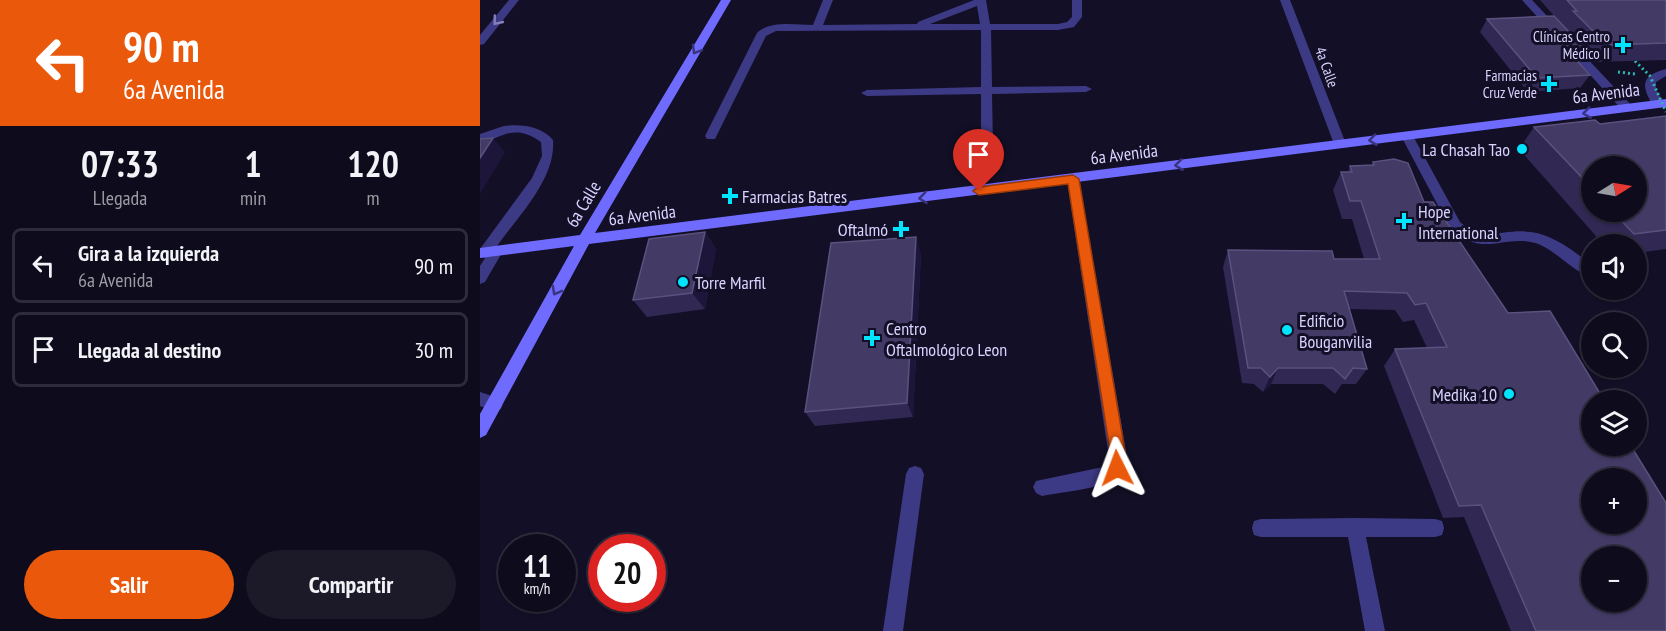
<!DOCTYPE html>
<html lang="es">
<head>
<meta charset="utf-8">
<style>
	:root { --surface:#0e0b1c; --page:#1c1929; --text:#f1f3f6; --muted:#9b9ba3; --line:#2e2b3b; --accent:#ea580c }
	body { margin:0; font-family:"PT Sans Narrow",sans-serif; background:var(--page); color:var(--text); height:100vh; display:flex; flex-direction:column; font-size:22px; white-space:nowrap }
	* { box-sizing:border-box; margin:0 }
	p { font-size:20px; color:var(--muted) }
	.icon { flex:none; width:33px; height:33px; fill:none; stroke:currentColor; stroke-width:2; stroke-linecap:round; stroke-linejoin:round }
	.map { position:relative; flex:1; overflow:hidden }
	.sheet { display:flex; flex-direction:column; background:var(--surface); width:480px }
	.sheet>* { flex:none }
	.top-card { background:#ea580c; color:#fff; overflow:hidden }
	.needle { width:39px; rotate:79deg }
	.tools { position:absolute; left:1101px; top:156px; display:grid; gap:12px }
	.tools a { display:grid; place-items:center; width:66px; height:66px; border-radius:50%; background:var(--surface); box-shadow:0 2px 4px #0004,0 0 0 2px var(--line); font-size:30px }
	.speed { position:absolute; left:18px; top:534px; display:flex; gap:12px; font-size:30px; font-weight:700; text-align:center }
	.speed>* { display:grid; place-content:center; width:78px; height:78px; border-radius:50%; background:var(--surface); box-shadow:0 2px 4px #0004,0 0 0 2px var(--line); line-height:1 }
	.speed small { font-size:15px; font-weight:400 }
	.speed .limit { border:9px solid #d22; background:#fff; color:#111 }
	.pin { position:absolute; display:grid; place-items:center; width:51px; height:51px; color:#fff; margin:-62px -26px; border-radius:50% 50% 50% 0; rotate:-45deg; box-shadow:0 0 6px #0007 }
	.pin .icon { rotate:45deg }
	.me { position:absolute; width:66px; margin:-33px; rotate:357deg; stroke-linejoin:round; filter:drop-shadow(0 0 4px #0008) }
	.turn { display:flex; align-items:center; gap:21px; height:126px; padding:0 24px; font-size:27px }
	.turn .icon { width:78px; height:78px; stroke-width:2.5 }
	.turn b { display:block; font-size:42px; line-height:51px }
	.eta { display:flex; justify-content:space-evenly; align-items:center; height:102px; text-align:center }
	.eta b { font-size:36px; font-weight:700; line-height:42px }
	.action { display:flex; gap:12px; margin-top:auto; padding:12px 24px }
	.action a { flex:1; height:69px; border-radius:36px; background:var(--accent); color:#fff; font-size:24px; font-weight:700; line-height:69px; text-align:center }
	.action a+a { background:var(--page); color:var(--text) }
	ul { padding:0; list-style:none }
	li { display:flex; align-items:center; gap:18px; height:75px; margin:0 12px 9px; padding:0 12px; border:3px solid var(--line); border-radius:9px }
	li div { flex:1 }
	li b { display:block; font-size:22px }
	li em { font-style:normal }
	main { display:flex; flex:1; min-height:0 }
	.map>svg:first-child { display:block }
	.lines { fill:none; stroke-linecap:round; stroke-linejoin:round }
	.path { stroke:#2fb8b0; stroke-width:3; stroke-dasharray:2 3; stroke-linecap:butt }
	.lane { fill:#3d3a85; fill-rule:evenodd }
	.street { fill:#3d3a85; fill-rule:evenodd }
	.secondary { fill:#6f6bff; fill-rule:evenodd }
	.path-bridge { stroke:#2fb8b0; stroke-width:3; stroke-dasharray:2 3; stroke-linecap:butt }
	.wall { fill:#312854; fill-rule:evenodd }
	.shaded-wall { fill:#1d163a }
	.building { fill:#433a66; stroke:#5a527e; stroke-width:1.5; fill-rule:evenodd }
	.oneway { stroke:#837fbc }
	.oneway2 { stroke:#38347d }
	.route { fill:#ea580c; stroke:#983908; stroke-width:1.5 }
	.poi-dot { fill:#00e5ff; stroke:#130f26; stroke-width:2 }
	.labels { text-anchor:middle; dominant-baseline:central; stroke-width:6; stroke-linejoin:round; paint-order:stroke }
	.far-poi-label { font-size:15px; fill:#d9d4ff; stroke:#130f26; text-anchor:end }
	.far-street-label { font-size:15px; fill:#d9d4ff; stroke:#130f26 }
	.street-label { font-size:18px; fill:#d9d4ff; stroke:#130f26 }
	.poi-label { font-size:18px; fill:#d9d4ff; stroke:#130f26; text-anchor:start }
</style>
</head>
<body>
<main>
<section class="sheet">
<div class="top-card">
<div class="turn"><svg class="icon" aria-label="left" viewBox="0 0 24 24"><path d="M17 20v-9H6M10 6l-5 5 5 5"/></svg><div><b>90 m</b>6a Avenida</div></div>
</div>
<div class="eta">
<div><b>07:33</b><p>Llegada</p></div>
<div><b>1</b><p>min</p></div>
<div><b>120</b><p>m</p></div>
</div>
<ul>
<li><svg class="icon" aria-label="left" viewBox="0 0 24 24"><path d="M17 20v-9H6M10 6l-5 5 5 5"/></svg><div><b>Gira a la izquierda</b><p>6a Avenida</p></div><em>90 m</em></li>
<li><svg class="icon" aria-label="arrive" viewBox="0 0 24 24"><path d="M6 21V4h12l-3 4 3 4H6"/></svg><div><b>Llegada al destino</b></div><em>30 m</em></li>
</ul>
<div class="action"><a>Salir</a><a>Compartir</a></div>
</section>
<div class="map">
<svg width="1186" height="631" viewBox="0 0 1186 631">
	<rect width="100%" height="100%" fill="#130f26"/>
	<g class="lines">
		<polyline class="path" points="1138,72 1155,74"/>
		<g class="lane">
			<path d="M343,0H353L343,25L437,24L438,22L494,0H506L510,24H578L587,22L592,17V0H602V17L594,27L578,30H511L512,87L606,86L612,89L606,92L512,94L513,145L507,149L501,145V94L387,96L381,93L387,90L501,87V30L296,31L286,36L235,139H227L225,136L277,33C290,20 316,25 333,25ZM497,6L500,24H450Z"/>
			<path d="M1186,69V76L1176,82V89L1184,104L1182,107H1174C1161,86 1160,76 1186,69Z"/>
			<path d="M24,126C42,124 61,126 73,140C76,179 39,215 17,246L23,251L5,282L0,284V266L5,258L0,257V249L52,178L62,156L61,142C35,123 23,137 0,144V134Z"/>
			<path d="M927,132L933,136L980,222C1005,244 1022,228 1051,232C1074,235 1093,251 1112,265V276C1097,276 1074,248 1055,243C1021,234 1004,259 970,228L921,136Z"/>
			<path d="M593,175L599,179L646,451C646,458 648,469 643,474C631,488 581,492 562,496L556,493L553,487L556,481L623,467L628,464V451L587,179Z"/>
			<polygon points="0,392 21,399 23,404 21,409 15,411 0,406"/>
			<polygon points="875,518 955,519 962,521 964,528 962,535 955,537 886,537 905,631 885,631 868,537 781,537 774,535 772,528 774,521 781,519"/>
		</g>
		<g class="street">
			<polygon points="29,0 39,0 4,44 0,45 0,35"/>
			<polygon points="800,0 810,0 866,144 864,147 856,147 854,144"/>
			<polygon points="1042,0 1052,0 1151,105 1151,111 1143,111"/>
			<polygon points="435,466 441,468 444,474 423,631 403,631 426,474 429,468"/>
		</g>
		<polygon class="secondary" points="241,0 251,0 115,233 1186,99 1186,107 109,244 6,435 0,438 0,414 94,246 0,258 0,248 100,235"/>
		<polyline class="path-bridge" points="1155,61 1170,76 1186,112"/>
	</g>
	<g class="wall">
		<polygon points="1060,0 1186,0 1186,60 1114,62 1104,52 1098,62 1110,75 1100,88 1048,92 1000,32 1007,19 1083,26"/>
		<path d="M1186,116V249L1156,253V244H1123L1039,149L1054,127L1120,124ZM1112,166L1156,212H1112Z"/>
		<polygon points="893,162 944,202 1186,631 1031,631 984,517 963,518 904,366 915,349 947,348 934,320 923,322 915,310 869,309 887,369 876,384 862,384 855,394 843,384 791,384 783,392 774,384 762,383 743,267 748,250 854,259 884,259 872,219 862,219 853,190 861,172 868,172 870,166 891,165"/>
		<polygon points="225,232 236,249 225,309 167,317 153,300"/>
		<polygon points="441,254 433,417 335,426 325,412"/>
	</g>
	<g class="shaded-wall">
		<polygon points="13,138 25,152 0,194 0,158"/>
		<polygon points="225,232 236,249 225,309 212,293"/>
		<polygon points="436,237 441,254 433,417 427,403"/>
		<polygon points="798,368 791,384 783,392 790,377"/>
	</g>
	<g class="building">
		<polygon points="1087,0 1186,0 1186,43 1127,45 1093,11 1097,11"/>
		<polygon points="1074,16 1106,50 1087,50 1110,75 1057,78 1007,19"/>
		<polygon points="1186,116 1186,230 1154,234 1133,212 1156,212 1156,166 1112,166 1112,188 1054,127 1115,120 1120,124"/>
		<polygon points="13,138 0,158 0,139"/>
		<path d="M914,159L928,163L944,202H953L1028,313L1070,311L1124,400H1112V446H1151L1186,503V631H1056L1001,505L979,506L915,349L967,347L946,303L935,305L927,293L864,291L887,369L873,368L865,379L853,368H798L790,377L781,368H768L748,250L852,251L854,259H900L881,201H870L861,172H872L870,166L894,165L893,162ZM1112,478H1156V524H1112ZM1112,556H1156V602H1112Z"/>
		<polygon points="225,232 212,293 153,300 169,239"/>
		<polygon points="436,237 427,403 325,412 351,243"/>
	</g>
	<defs><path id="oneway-chevron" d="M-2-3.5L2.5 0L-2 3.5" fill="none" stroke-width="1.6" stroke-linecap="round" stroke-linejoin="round" transform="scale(1.5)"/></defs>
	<use class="oneway" href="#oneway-chevron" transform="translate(17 21) rotate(129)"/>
	<g class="oneway2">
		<use href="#oneway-chevron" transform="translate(216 50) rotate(121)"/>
		<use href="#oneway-chevron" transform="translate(1107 113) rotate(173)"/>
		<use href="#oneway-chevron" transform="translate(893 140) rotate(173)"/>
		<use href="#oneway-chevron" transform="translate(699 165) rotate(173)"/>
		<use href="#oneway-chevron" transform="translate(443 198) rotate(173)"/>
		<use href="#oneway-chevron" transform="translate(76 291) rotate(119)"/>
	</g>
	<polygon class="route" points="593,175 599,179 645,451 642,473 637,475 631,473 629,468 630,451 588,184 499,195 493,191 499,187"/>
	<g class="poi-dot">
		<path d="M1140 36h6v6h6v6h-6v6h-6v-6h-6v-6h6z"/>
		<path d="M1066 75h6v6h6v6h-6v6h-6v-6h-6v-6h6z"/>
		<circle cx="1042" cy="149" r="6"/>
		<path d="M247 187h6v6h6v6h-6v6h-6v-6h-6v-6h6z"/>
		<path d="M921 212h6v6h6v6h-6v6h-6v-6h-6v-6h6z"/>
		<path d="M418 220h6v6h6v6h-6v6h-6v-6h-6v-6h6z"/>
		<circle cx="203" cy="282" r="6"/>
		<circle cx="807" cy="330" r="6"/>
		<path d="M389 329h6v6h6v6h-6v6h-6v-6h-6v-6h6z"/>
		<circle cx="1029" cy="394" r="6"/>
	</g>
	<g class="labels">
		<g class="far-poi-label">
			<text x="1130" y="36">Clínicas Centro<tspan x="1130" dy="17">Médico II</tspan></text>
			<text x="1057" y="75">Farmacias<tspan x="1057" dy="17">Cruz Verde</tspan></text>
		</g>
		<g class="far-street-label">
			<text transform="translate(847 67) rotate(70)">4a Calle</text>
		</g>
		<g class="street-label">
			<text transform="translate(1126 93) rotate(-7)">6a Avenida</text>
			<text transform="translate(644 154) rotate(-7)">6a Avenida</text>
			<text transform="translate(103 204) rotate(-59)">6a Calle</text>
			<text transform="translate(162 215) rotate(-7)">6a Avenida</text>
		</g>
		<g class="poi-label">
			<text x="1030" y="149" text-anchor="end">La Chasah Tao</text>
			<text x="262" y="196">Farmacias Batres</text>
			<text x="938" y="211">Hope<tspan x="938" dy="21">International</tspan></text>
			<text x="408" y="229" text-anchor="end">Oftalmó</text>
			<text x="215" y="282">Torre Marfil</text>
			<text x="819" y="320">Edificio<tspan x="819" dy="21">Bouganvilia</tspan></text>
			<text x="406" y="328">Centro<tspan x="406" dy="21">Oftalmológico Leon</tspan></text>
			<text x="1017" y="394" text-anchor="end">Medika 10</text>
		</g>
	</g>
</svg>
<div class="tools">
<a><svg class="needle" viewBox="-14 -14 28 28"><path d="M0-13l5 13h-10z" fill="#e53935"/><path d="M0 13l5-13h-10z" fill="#9b9ba3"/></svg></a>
<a><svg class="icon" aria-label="sound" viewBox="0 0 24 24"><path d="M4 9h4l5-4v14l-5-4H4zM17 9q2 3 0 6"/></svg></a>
<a><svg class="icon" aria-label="search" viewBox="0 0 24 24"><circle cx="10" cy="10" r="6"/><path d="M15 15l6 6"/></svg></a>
<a><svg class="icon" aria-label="layers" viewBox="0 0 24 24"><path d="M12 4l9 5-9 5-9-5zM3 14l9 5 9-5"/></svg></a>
<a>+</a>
<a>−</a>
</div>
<div class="speed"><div>11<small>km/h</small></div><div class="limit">20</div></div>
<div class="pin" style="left:499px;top:191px;background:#d93025"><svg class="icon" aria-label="arrive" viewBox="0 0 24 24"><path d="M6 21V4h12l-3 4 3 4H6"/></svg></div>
<svg class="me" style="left:637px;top:468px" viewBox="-20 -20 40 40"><path d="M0-17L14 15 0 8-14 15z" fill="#ea580c" stroke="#fff" stroke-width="4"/></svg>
</div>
</main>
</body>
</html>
